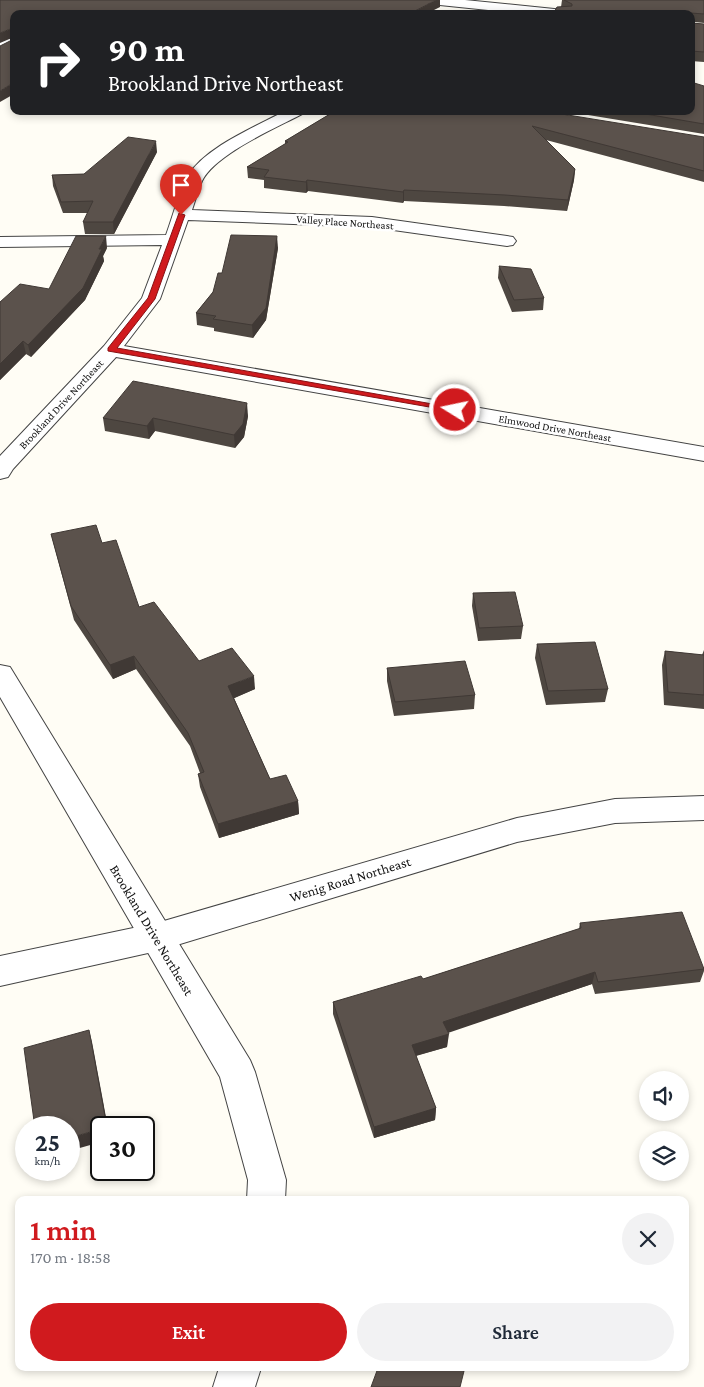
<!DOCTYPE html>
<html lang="en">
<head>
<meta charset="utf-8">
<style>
	:root { --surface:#fff; --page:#f2f2f3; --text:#1f2937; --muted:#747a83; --accent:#d01a1e }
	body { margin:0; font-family:"Crimson Pro",serif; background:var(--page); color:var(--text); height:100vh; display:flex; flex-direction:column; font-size:19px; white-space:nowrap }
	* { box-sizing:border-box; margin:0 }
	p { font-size:16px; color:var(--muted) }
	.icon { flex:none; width:28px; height:28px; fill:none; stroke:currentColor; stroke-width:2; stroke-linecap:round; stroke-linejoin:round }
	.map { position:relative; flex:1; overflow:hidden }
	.panel { position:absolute; left:15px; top:1196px; width:674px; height:175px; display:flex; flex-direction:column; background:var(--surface); border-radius:10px; box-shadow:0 2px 8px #0003 }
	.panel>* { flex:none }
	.top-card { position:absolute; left:10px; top:10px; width:685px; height:105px; border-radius:10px; box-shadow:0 2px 8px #0003; background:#202124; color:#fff; overflow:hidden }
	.tools { position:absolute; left:639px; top:1071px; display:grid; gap:10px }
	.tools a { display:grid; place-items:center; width:50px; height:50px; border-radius:50%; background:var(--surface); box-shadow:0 2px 8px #0003; font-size:25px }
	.speed { position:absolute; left:15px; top:1116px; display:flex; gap:10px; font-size:25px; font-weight:700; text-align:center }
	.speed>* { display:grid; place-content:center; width:65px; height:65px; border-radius:50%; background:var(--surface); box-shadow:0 2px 8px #0003; line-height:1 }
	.speed small { font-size:12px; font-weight:400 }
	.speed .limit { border:2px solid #111; border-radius:8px; background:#fff; color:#111 }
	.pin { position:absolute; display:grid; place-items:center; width:42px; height:42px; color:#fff; margin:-51px -21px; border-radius:50% 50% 50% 0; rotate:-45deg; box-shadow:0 0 5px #0007 }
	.pin .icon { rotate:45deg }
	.me { position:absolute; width:55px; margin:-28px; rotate:280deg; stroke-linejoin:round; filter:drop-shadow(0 0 4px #0008) }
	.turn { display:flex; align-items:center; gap:18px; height:105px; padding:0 15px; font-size:22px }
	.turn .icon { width:65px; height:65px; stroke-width:2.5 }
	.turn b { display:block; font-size:35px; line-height:42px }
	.round { display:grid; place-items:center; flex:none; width:52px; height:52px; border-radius:26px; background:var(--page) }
	.head { display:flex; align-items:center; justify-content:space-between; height:85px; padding:0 15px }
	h1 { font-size:30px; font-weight:600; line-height:38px; color:var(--accent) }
	.action { display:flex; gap:10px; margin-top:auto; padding:10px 15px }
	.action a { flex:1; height:58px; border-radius:30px; background:var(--accent); color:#fff; font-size:20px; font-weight:600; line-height:58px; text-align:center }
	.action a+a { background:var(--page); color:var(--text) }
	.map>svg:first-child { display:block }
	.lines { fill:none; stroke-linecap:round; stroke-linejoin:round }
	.minor-casing { stroke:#444; stroke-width:2 }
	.tertiary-casing { stroke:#444; stroke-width:2 }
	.minor { fill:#fff; fill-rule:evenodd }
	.tertiary { fill:#fff; fill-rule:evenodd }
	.wall { fill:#4e4741 }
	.shaded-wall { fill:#403935 }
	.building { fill:#5b524c; stroke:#403935 }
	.route { fill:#d01a1e; stroke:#871114 }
	.labels { text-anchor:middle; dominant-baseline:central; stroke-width:5; stroke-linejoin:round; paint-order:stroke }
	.far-street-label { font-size:11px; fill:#111; stroke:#fff }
	.street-label { font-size:14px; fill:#111; stroke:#fff }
</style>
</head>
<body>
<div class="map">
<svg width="704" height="1387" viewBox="0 0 704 1387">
	<rect width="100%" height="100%" fill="#fffdf5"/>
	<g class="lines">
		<defs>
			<g id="minor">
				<polygon points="424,0 465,0 564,10 570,14 526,14 430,4"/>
				<polygon points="0,38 14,39 14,47 0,46"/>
				<path d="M285,111H304L302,114C276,128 215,154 202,181C198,190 195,201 192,210L372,217L507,236L513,237L516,241L513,245L507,246L372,227L188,220L160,299L124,346L704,447V461L116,357L13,469L8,477L0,479V456L104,346L142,298L162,245L0,247V237L166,235C173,216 178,195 187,177C205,147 255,127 285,111Z"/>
				<polygon points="0,665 10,667 250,1060 255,1072 286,1180 285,1200 247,1200 248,1180 220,1077 0,697"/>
				<polygon points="219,1368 261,1368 255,1387 213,1387"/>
			</g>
			<polygon id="tertiary" points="704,796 704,820 615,823 517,842 157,951 0,986 0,956 157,923 517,818 615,799"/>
		</defs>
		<use href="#minor" class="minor-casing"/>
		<use href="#tertiary" class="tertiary-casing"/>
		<use href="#minor" class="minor"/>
		<use href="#tertiary" class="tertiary"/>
	</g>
	<g class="wall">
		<polygon points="562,0 704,0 704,23 561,7"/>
		<polygon points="691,23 704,24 704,62 691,61"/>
		<polygon points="704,86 704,134 582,114 551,111 691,111"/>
		<polygon points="234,111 257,111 253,114"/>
		<polygon points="335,111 704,137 704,182 546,140 575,169 574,180 567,211 504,206 404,201 403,203 308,191 306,193 264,188 264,180 248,178 247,167 285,144 285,141"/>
		<polygon points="157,152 114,234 85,234 83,222 88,213 63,213 53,186 52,175 84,174"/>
		<polygon points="107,248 103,256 104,261 85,300 31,357 26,354 0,380 0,302 49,289"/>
		<polygon points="278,248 266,320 253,338 214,331 214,328 197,325 196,313 213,292 222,273"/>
		<polygon points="499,266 544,298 543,310 512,312 498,278"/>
		<polygon points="248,416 244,437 235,448 155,431 149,439 105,431 103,418"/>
		<polygon points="51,534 102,543 139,607 199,661 255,689 234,698 270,779 298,801 299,814 219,838 200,787 198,774 200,773 190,746 136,669 113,679 74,620"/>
		<polygon points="473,593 523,626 521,639 478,641 472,606"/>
		<polygon points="537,644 608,689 605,702 546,705 535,658"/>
		<polygon points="704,650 704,709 664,705 662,665 665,651 702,655"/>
		<polygon points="387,668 475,695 474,709 394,716 387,681"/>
		<polygon points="580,923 704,968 704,971 700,982 595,994 592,984 448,1032 447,1047 416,1056 436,1108 435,1120 374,1138 333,1014 333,1002 423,979 579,929"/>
	</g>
	<g class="shaded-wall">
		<polygon points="436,0 440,0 440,7 426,14 409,14"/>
		<polygon points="13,28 14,37 0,43 0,33"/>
		<polygon points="13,83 14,94 0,102 0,91"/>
		<polygon points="156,141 157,152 114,234 113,222"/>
		<polygon points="575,169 574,180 567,211 568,200"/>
		<polygon points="307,180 308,191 306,193 306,182"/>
		<polygon points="404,190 404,201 403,203 403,192"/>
		<polygon points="106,236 107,248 103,256 104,261 85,300 31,357 28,345 99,249"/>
		<polygon points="277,236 278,248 266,320 253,338 252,325"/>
		<polygon points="23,341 26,354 0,380 0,364"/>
		<polygon points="247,403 248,416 244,437 235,448 234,435"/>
		<polygon points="153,418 155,431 149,439 147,426"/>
		<polygon points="134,656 136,669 113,679 110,665"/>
		<polygon points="254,676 255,689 230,700 228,686"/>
		<polygon points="298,801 299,814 219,838 218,824"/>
		<polygon points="595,972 592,984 442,1035 443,1022"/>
		<polygon points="89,1030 92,1042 108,1128 106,1128"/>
		<polygon points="449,1034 447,1047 411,1057 412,1045"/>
		<polygon points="436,1108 435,1120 374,1138 374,1127"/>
		<polygon points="101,1129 101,1142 69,1151 69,1138"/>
	</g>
	<g class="building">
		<polygon points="0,0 436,0 409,14 14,14 14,35 13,28 0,33"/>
		<polygon points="564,0 704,0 704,14 691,13 691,21 691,14 553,14 557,7 572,6 572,4"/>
		<polygon points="691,23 704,24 704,52 691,51"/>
		<polygon points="14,39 14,83 13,83 0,91 0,46"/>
		<polygon points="691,82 704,86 704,124 628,111 691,111"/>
		<polygon points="335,111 543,111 704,137 704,171 532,126 575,169 568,200 505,195 404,190 403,192 307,180 306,182 264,177 269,170 247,167 288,142 285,141"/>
		<polygon points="128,137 156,141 113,222 83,222 93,201 61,202 52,175 84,174"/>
		<polygon points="231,235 277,236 266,308 252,325 213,319 216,316 196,313 213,292 218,273 222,273"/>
		<polygon points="76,236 106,236 99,249 102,249 83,288 28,345 23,341 0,364 0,302 20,284 49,289"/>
		<polygon points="499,266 531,269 544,298 514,300"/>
		<polygon points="133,381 247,403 243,424 234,435 153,418 147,426 103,418"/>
		<polygon points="96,525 102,543 116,540 139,607 154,602 199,661 232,648 254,676 228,686 270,779 286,775 298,801 218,824 198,774 204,772 188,733 134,656 110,665 71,606 51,534"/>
		<polygon points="515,592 523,626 479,628 473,593"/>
		<polygon points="595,642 608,689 548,691 537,644"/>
		<polygon points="665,651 704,655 704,695 668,692"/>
		<polygon points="465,661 475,695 395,702 387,668"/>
		<polygon points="682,912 704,969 598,982 595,972 443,1022 449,1034 412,1045 436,1108 374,1127 333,1002 421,976 423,979 581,928 580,923"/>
		<polygon points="89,1030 107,1127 101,1128 101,1129 69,1138 69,1128 35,1128 24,1048"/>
		<polygon points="378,1368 456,1368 464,1371 460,1387 371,1387"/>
	</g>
	<polygon class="route" points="179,213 185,215 155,299 117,348 455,408 458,409 458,412 108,351 108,348 148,298"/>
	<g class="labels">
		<g class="far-street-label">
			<text transform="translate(345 222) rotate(4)">Valley Place Northeast</text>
			<text transform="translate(61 404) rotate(-47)">Brookland Drive Northeast</text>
			<text transform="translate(555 428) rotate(10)">Elmwood Drive Northeast</text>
		</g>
		<g class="street-label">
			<text transform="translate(350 879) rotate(-17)">Wenig Road Northeast</text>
			<text transform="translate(152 930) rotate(59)">Brookland Drive Northeast</text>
		</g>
	</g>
</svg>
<div class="tools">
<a><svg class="icon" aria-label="sound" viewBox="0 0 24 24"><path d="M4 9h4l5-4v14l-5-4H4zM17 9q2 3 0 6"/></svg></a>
<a><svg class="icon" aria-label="layers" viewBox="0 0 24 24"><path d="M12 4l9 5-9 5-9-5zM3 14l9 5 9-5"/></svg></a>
</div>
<div class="speed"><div>25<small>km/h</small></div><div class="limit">30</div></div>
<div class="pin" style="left:181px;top:215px;background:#d93025"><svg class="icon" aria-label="arrive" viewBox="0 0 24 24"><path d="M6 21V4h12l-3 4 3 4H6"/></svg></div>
<svg class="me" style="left:455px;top:410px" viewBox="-20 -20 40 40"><circle r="17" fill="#d01a1e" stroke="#fff" stroke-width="3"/><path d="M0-11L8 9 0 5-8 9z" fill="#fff"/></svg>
<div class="top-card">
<div class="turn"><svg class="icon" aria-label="right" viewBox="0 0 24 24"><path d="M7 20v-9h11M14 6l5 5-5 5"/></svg><div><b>90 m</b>Brookland Drive Northeast</div></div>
</div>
<section class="panel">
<div class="head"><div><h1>1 min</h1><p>170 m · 18:58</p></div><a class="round"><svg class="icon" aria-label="close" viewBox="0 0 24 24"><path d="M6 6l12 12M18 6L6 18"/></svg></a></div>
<div class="action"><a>Exit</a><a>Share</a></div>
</section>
</div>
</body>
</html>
